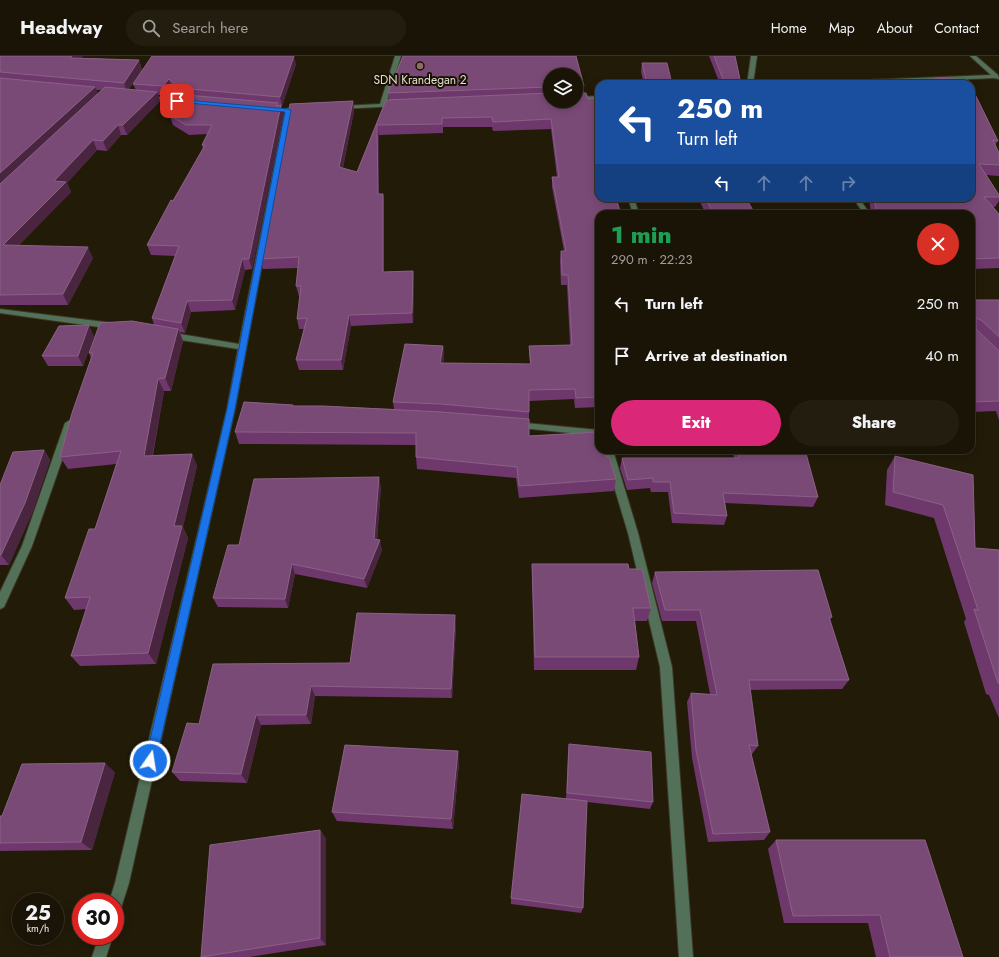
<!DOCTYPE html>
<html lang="en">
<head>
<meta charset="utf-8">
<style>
	:root { --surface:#1a1406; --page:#231d10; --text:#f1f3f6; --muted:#9f9e9b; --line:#383328; --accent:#db2777 }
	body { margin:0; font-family:Jost,sans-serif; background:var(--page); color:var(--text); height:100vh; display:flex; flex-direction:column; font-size:15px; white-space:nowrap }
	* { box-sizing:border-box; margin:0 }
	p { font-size:13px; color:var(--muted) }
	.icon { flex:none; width:22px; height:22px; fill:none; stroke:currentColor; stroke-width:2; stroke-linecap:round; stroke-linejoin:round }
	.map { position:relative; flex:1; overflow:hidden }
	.panel { position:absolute; left:595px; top:154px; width:380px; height:244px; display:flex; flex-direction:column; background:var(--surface); border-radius:12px; box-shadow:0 2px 10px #0003,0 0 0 1px var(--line) }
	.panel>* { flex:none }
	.guide { position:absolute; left:595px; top:24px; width:380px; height:122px; border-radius:12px; box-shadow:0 2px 10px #0003,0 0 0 1px var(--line); background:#1a4fa0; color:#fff; overflow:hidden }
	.controls { position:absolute; left:543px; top:12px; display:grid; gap:8px }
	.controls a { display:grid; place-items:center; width:40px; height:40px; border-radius:50%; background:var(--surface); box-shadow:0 2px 10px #0003,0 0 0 1px var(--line); font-size:20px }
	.speed { position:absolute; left:12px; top:837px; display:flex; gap:8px; font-size:20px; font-weight:700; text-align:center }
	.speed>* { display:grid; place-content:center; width:52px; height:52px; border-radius:50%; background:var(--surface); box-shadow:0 2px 10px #0003,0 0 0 1px var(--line); line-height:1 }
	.speed small { font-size:10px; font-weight:400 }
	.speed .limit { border:6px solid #d22; background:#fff; color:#111 }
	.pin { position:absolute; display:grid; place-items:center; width:34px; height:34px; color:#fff; margin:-17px; border-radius:8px; box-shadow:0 2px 6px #0006 }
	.me { position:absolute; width:44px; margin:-22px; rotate:13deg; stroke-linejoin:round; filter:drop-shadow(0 0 3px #0008) }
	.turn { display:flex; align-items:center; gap:14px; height:84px; padding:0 16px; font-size:18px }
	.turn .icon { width:52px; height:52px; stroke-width:2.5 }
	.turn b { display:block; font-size:28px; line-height:34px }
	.lanes { display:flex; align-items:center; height:38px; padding:0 16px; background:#0003; justify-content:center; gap:20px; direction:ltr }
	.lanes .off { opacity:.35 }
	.round { display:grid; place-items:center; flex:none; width:42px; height:42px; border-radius:21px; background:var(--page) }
	.head { display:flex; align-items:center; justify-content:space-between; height:68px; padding:0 16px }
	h1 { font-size:24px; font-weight:800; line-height:30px; color:#1e9e55 }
	.cta { display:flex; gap:8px; margin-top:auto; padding:8px 16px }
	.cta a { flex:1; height:46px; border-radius:24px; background:var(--accent); color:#fff; font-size:16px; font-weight:800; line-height:46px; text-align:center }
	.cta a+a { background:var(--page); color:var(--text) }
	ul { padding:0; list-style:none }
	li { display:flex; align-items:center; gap:12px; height:52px; padding:0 16px }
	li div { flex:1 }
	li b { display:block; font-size:15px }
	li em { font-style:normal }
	header { display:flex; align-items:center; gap:24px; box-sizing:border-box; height:56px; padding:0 20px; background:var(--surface); border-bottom:1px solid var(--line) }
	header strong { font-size:19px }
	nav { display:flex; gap:22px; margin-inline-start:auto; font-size:14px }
	.search { width:280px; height:36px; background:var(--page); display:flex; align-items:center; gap:10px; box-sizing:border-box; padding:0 14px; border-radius:22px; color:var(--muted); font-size:15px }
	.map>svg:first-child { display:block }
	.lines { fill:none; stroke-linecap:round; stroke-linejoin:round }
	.minor-casing { stroke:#3d3624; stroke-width:2 }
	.minor { fill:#537059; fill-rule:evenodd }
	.wall { fill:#6e386d; fill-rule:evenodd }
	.shaded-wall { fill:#4a2540 }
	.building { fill:#7a4a77; stroke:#8a6185 }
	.route { fill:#1a73e8; stroke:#114b97 }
	.education-dot { fill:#8d6e63; stroke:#191202; stroke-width:1.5 }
	.labels { text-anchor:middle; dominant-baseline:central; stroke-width:4; stroke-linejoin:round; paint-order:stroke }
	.far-poi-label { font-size:12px; fill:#e2ddd1; stroke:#191202 }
</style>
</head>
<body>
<header>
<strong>Headway</strong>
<div class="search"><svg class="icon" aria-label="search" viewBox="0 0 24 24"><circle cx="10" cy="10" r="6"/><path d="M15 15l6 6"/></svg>Search here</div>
<nav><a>Home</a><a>Map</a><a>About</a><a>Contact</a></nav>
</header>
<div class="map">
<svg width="999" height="901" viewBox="0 0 999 901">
	<rect width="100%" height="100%" fill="#221b08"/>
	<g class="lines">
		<defs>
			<g id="minor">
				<polygon points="395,0 401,0 386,48 399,48 399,50 339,53 339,51 341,50 380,48"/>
				<polygon points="751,0 757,0 753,28 747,28"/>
				<polygon points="970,0 976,0 998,19 999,23 994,22 855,28 814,28 817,26 991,19"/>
				<polygon points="145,40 193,44 196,46 193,48 143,43 143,41"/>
				<polygon points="599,40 599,44 576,45 576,41"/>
				<polygon points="288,52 291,54 235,353 129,827 120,855 115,857 115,846 109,846 115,827 227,353 238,293 168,282 164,279 168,276 239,288 285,54"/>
				<polygon points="628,142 634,142 639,158 633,158"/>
				<polygon points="853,142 859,142 870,158 864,158"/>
				<polygon points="0,253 113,267 117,270 113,273 0,257"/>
				<polygon points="70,364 75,367 32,490 4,551 0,553 0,536 22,490 65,367"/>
				<polygon points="515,366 599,374 599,380 512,371 510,369 512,367"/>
				<polygon points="603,394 613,394 638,477 672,611 693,901 679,901 660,611 628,477"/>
				<polygon points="99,880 113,880 106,901 92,901"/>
			</g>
		</defs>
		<use href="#minor" class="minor-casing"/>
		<use href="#minor" class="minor"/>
	</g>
	<g class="wall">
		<path d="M0,0H83L81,2L139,4L142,14L129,33L136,34L133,28L296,8L282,50H281L283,59L252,213L245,214L235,254L191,256L185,277L180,276L183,285L171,335H164L153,399L192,398L197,410L183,471L188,482L156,608L80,610L71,600L86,553L74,554L65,542L95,473L116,408L68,413L60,401L91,302L89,297L154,269L152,262L175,200L151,199L147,189L203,93L202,89L207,78L189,79L173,69L170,60L184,41H182L172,33L166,39H158L160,45L127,79H121L107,95L97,94L67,127L71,136L19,189L93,202L68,249H0ZM96,34H102L98,38Z"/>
		<path d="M403,0H576L584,30V37H586L588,43L599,42V142H616L621,158H599V351L575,352L574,343L529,345V380L599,376V394H605L606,401H609L616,423L614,435L519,442L516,422L417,413L416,401V389L239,388L235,376L244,346L293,349V350H323L394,353L393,346L405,288L443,290L444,300L443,307L530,308L529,300V290L570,289L567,229H561L560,205L561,195H564L552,131V121H557L551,73L493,75L492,71H443V77L379,79V138H383L384,148V216L413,215L414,225L413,267L351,270L343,314H299L296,304L304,273H299L297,263L300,240H299L296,230L298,212L263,213L260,203L290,48L353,45L354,55L343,112L357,116L386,44H389L388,37ZM550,19H576V45H550Z"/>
		<polygon points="709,0 735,0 741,28 720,28"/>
		<polygon points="642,7 672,28 644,28 641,16"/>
		<polygon points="971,30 998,85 995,89 999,97 999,120 986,119 999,139 999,145 995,151 993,151 999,158 999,212 971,213 971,158 871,158 869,142 971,142"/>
		<polygon points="698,142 746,142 755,158 706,158"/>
		<polygon points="971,244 999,244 999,364 996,355 971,356"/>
		<polygon points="94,280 83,310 48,310 42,300"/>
		<polygon points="44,394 50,404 32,457 9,509 0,509 0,429"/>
		<polygon points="734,394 805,394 818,441 813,451 725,447 727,460 724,469 672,467 668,436 651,436 650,432 627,434 620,412 622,402 734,402 733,397"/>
		<polygon points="895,400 973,419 975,492 999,494 999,662 989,639 986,638 964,566 966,563 934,462 885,449 887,414"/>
		<polygon points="381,431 377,484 382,494 367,532 295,518 288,552 218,551 213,542 239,489"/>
		<polygon points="532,508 629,513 651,552 647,565 635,565 639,601 636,614 534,614 532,521"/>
		<polygon points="655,516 832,561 830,564 849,624 842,633 750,634 758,690 752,698 751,698 770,776 764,784 708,786 692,702 687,646 691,637 710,638 696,565 662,565 652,527"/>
		<polygon points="456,570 452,642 315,640 311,668 261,669 247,727 180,725 172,716 199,668 350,607"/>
		<polygon points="569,688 653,746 650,753 587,746 583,852 581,857 511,848 511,842 566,743 568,696"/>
		<polygon points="459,706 453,773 337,765 332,756"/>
		<polygon points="115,716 92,794 0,795 0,760 2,760"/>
		<polygon points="320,774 326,783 326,889 249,901 201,901"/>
		<polygon points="776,784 963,901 876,901 868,867 784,867 768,793"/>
	</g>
	<g class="shaded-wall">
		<polygon points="72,0 83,0 74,11 70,2"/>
		<polygon points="294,0 296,8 282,50 280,41"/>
		<polygon points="139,4 142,14 127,36 124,27"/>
		<polygon points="169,23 172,33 166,39 163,30"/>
		<polygon points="95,31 99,40 0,132 0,117"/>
		<polygon points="157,36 160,45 127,79 123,69"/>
		<polygon points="353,45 354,55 341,121 339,111"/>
		<polygon points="278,47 279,56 281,49 283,59 252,213 249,203"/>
		<polygon points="118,69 121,79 107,95 103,85"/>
		<polygon points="377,69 379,79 379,148 378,138"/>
		<polygon points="93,84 97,94 67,127 71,136 9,199 3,189 54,125"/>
		<polygon points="383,138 384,148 384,226 383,216"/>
		<polygon points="88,191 93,202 68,249 63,238"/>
		<polygon points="242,203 245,214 235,254 232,244"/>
		<polygon points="413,215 414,225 413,267 412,257"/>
		<polygon points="187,245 191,256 185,277 181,267"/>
		<polygon points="349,259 351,270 343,314 341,304"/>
		<polygon points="89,269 94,280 83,310 78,300"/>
		<polygon points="178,273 183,285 171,335 165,322"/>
		<polygon points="443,290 444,300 441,317 440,307"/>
		<polygon points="158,323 164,335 150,412 144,400"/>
		<polygon points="44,394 50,404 32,457 9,509 1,499"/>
		<polygon points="192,398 197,410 183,471 188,482 156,608 148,597 174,470"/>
		<polygon points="379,421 381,431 376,493 374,483"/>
		<polygon points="380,484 382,494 367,532 364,523"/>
		<polygon points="292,508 295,518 288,552 285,543"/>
		<polygon points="455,559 456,570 452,642 451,633"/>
		<polygon points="311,630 315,640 311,668 306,659"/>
		<polygon points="256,659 261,669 247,727 241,718"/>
		<polygon points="458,695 459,706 453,773 451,763"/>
		<polygon points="105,707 115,716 92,794 81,786"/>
		<polygon points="320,774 326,783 326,889 320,882"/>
	</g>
	<g class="building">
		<polygon points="0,0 72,0 70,2 139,4 124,27 0,16"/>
		<polygon points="152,0 294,0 280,41 179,32 169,23 163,30 133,28"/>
		<polygon points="403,0 576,0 584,30 576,31 576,19 550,19 550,31 388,37"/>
		<polygon points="714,0 735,0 741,28 725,28"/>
		<polygon points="642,7 667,7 672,28 647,28"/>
		<polygon points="0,22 95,31 0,117"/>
		<polygon points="935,22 968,24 970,28 761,28 935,26"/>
		<polygon points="971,30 998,85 993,84 999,97 999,109 979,108 999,139 999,141 984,141 999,158 999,202 971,203 971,158 877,158 874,142 971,142"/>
		<polygon points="105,31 157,36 123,69 118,69 103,85 93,84 54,125 66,126 3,189 88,191 63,238 0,239 0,128"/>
		<polygon points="576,36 577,37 586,37 588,43 599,42 599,142 616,142 621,158 599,158 599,341 576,342 575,333 529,334 529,356 441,348 393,346 405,288 443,290 440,307 531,308 529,290 572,289 568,219 562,219 561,195 566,195 552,121 559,121 551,63 493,66 492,61 442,62 442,68 377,69 378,138 383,138 383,216 413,215 412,257 349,259 341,304 296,304 307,262 297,263 301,230 296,230 299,201 260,203 290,48 353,45 339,111 357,116 386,44 550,37 550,45 576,45"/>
		<polygon points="186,39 278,47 276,50 281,49 249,203 242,203 232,244 187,245 181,267 152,262 179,190 147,189 171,144 173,145 205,89 202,89 212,69 186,69 170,60"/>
		<polygon points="705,142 746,142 755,158 714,158"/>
		<polygon points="971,244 999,244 999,281 981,264 976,262 976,273 999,295 999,345 971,346"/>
		<polygon points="132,265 178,273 165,322 158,323 144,400 192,398 174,470 182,470 148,597 71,600 90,541 65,542 89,473 95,473 121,395 60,401 72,357 93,297 89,297 100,267"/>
		<polygon points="89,269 78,300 42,300 59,270"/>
		<polygon points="244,346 293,349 293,350 323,350 441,356 529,363 529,380 599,376 599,394 605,394 606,401 609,401 616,423 519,430 517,411 416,401 416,377 235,376"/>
		<polygon points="44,394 25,447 1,499 0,499 0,429 13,396"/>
		<polygon points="738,394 805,394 818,441 723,437 727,460 674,457 670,426 653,426 653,422 628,424 622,402 739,402"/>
		<polygon points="895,400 973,419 975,492 999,494 999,627 998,627 974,553 978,554 943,449 893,436"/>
		<polygon points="379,421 374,483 380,484 364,523 292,508 285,543 213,542 228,489 239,489 254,423"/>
		<polygon points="532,508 628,508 629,513 642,513 651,552 633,552 639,601 535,601"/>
		<polygon points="818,514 832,561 829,561 849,624 749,624 758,690 749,689 770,776 713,778 696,694 691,637 717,639 700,554 665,554 655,516"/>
		<polygon points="357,557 455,559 451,633 311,630 306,659 256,659 241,718 172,716 187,667 199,668 213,608 350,607"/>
		<polygon points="569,688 651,696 653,746 567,737"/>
		<polygon points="345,689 458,695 451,763 332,756"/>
		<polygon points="105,707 81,786 0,787 0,760 2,760 22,708"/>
		<polygon points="522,738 587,745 583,852 511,842"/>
		<polygon points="320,774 320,882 201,901 210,789"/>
		<polygon points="776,784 925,784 963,901 890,901 880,859 793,860"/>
	</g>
	<polygon class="route" points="175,43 288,53 291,54 235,353 156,705 155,709 150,710 146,709 145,705 227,353 285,56 177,46 175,46"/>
	<circle class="education-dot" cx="420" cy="10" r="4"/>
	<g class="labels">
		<g class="far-poi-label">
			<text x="420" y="24">SDN Krandegan 2</text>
		</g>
	</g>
</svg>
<div class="controls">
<a><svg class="icon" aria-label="layers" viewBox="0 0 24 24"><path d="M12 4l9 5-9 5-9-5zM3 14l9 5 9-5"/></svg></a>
</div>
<div class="speed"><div>25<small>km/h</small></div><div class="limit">30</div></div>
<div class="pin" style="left:177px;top:45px;background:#d93025"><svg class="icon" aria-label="arrive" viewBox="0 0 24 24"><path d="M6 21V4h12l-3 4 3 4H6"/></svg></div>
<svg class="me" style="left:150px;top:705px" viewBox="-20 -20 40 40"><circle r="17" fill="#1a73e8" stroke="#fff" stroke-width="3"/><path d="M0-11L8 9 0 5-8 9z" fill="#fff"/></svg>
<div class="guide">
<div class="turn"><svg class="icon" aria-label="left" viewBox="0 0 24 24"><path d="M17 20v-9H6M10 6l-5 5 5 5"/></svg><div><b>250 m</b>Turn left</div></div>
<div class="lanes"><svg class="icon" aria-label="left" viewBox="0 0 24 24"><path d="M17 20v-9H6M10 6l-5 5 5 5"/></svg><svg class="icon off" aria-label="ahead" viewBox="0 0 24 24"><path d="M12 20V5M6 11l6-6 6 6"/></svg><svg class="icon off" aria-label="ahead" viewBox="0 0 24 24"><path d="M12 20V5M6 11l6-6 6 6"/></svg><svg class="icon off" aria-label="right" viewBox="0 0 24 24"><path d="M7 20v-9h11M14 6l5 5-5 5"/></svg></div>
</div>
<section class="panel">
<div class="head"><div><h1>1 min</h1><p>290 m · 22:23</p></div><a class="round" style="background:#d93025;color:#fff"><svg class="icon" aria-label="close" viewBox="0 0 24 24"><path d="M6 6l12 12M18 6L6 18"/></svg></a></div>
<ul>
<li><svg class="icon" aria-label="left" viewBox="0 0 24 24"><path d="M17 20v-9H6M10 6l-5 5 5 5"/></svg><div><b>Turn left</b></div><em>250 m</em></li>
<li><svg class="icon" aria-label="arrive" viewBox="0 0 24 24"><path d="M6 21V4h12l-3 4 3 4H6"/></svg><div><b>Arrive at destination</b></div><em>40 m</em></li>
</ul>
<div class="cta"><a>Exit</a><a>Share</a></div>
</section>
</div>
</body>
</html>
